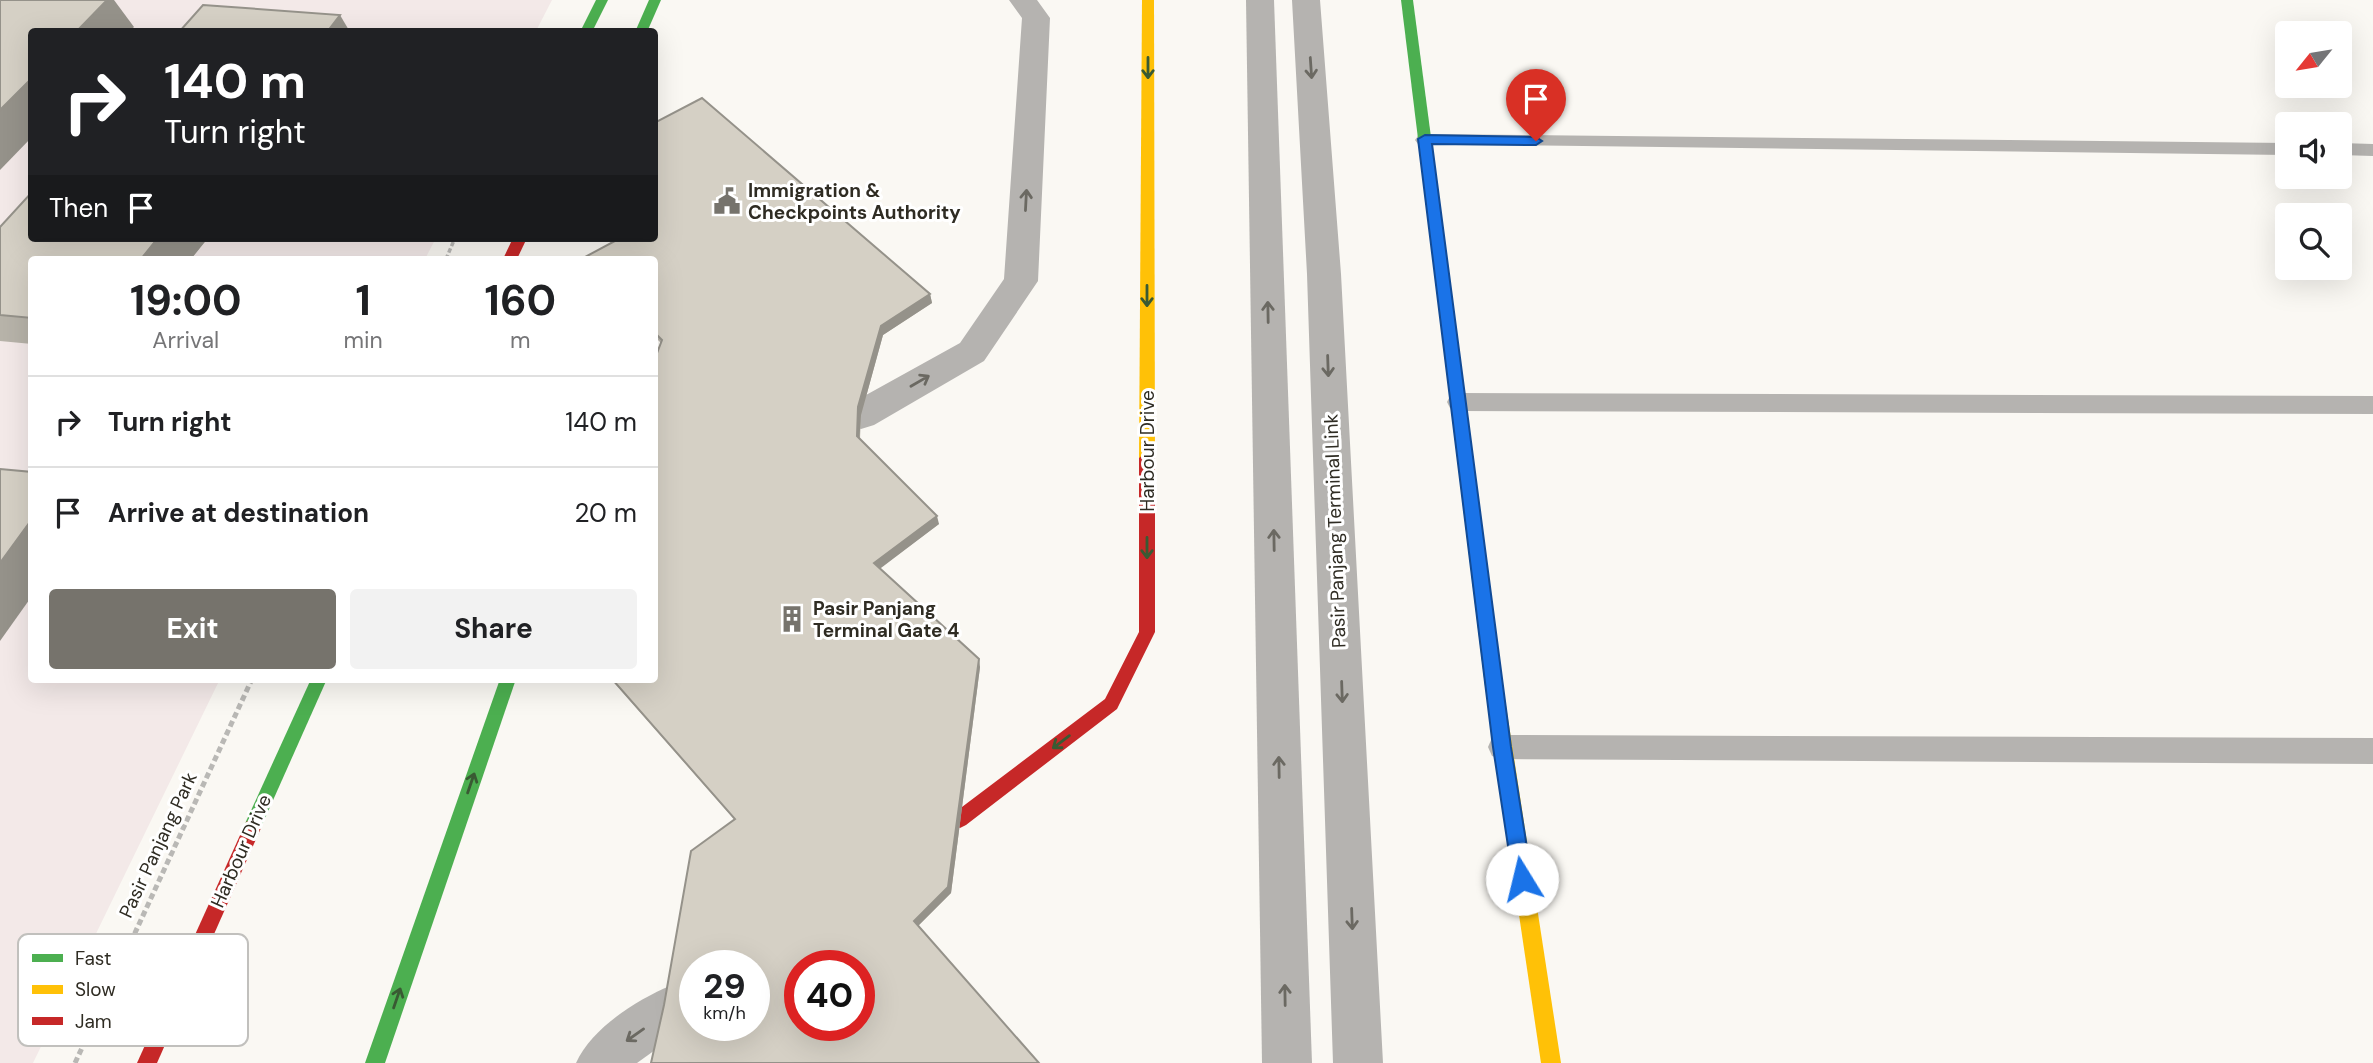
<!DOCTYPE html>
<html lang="en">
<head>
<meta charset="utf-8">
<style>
	:root { --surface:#fff; --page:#f2f2f2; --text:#202124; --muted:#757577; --line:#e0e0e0; --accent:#76736c }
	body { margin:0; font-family:"DM Sans",sans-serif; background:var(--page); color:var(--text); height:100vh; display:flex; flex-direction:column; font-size:26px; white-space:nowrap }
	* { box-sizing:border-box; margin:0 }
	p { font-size:23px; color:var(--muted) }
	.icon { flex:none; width:38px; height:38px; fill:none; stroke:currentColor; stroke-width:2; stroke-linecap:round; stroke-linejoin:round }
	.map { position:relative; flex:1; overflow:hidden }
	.panel { position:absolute; left:28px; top:256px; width:630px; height:427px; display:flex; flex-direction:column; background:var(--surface); border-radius:7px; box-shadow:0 7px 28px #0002 }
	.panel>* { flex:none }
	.hud { position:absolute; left:28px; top:28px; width:630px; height:214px; border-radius:7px; box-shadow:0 7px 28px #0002; background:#202124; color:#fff; overflow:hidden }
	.needle { width:46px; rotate:240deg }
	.tools { position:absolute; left:2275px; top:21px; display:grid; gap:14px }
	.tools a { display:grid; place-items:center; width:77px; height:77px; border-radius:7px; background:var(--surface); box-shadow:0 7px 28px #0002; font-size:35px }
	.speed { position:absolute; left:679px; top:950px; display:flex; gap:14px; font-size:35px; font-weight:700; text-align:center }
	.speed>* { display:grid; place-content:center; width:91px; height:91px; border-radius:50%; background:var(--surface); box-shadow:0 7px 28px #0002; line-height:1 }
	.speed small { font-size:18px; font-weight:400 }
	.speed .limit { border:10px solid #d22; background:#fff; color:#111 }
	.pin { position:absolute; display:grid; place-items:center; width:60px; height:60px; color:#fff; margin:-72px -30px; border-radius:50% 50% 50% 0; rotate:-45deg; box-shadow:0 0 7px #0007 }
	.pin .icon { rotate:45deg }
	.me { position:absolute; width:77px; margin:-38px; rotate:351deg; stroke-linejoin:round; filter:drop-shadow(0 0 5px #0008) }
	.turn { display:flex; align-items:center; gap:24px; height:147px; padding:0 21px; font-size:32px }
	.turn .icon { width:91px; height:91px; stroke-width:2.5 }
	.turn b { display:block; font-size:49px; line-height:60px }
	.then { display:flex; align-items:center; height:66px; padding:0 21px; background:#0003; gap:14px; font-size:26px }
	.eta { display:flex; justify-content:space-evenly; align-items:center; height:119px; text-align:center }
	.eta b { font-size:42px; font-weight:700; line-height:49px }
	.button { display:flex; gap:14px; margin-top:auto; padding:14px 21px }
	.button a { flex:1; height:80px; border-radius:7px; background:var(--accent); color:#fff; font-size:28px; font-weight:700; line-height:80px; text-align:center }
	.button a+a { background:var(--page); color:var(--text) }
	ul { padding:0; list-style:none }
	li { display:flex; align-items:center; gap:21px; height:91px; padding:0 21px; border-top:2px solid var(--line) }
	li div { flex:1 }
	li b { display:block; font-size:26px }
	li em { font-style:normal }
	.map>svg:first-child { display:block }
	.commercial { fill:#f3e9e8 }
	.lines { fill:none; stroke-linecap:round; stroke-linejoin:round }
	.path-far1 { stroke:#b9b8b5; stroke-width:3.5; stroke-dasharray:4.5 2.5; stroke-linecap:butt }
	.path { stroke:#b9b8b5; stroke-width:5; stroke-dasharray:6 3.5; stroke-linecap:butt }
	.lane { fill:#b5b3b0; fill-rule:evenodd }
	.street { fill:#b5b3b0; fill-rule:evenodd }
	.fast { fill:#4caf50; fill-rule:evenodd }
	.slow { fill:#ffc107; fill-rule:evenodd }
	.jam { fill:#c62828; fill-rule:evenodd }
	.wall { fill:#b7b3a9 }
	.shaded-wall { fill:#95928a }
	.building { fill:#d5d0c5; stroke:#95928a; stroke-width:2; fill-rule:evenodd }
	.oneway { stroke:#395a33 }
	.oneway2 { stroke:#6b6962 }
	.route { fill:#1a73e8; stroke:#114b97; stroke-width:2 }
	.labels { text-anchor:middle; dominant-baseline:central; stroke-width:6; stroke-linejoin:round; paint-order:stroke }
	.poi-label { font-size:19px; font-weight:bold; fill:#2f2c23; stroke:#fff; text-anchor:start }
	.street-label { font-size:19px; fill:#2f2c23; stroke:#fff }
	.key { fill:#fff; stroke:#c1c0bd; stroke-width:2 }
	.key-label { font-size:19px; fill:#2f2c23 }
</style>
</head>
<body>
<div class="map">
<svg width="2373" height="1063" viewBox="0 0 2373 1063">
	<rect width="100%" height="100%" fill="#faf8f3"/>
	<polygon class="commercial" points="0,0 552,0 536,31 32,32 32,238 436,238 425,259 32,259 32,679 220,679 33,1063 0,1063"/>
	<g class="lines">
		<polyline class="path-far1" points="446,259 455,238"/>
		<polyline class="path" points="75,1063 252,679"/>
		<g class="lane">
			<polygon points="1425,134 2287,143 2287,155 1418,144 1415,140 1418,136"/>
			<polygon points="2340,143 2373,144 2373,156 2340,155"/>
			<polygon points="1458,393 2373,396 2373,414 1458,411 1450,408 1447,402 1450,396"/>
			<polygon points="1502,735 2373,738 2373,764 1502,759 1492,756 1488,747 1492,738"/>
		</g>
		<g class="street">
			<polygon points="1009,0 1037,0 1050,18 1038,281 984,361 874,425 861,429 848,425 843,415 848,405 960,343 1004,279 1022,18"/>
			<polygon points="1246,0 1274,0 1312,1063 1262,1063"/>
			<polygon points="1292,0 1320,0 1341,274 1383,1063 1333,1063 1307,274"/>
			<path d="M670,986L687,993L694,1010L687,1027L637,1063H576C591,1029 636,1000 670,986Z"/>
		</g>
		<g class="fast">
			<polygon points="596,0 608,0 592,32 580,32"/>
			<polygon points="649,0 661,0 647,32 635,32"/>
			<polygon points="1401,0 1413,0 1503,686 1500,691 1494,694 1488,691 1485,686"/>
			<polygon points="311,679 327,679 258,834 252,837 246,834 243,828"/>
			<polygon points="500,679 516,679 385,1063 365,1063"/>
		</g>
		<g class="slow">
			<polygon points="1142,0 1154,0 1155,458 1147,464 1139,458"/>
			<polygon points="1494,678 1500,681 1503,686 1561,1063 1541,1063 1485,686 1488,681"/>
		</g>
		<g class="jam">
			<polygon points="513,238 527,238 517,259 503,259"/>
			<polygon points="1147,452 1155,458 1155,632 1117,709 966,825 960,828 954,825 951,819 954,813 1105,699 1139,632 1139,458"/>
			<polygon points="252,819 258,822 261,828 157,1063 137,1063 246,822"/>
		</g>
	</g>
	<g class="wall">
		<polygon points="0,227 32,238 208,238 191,259 32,259 32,344 0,341"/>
		<polygon points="607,238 654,238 930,294 932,303 883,335 861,415 860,439 939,524 880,568 980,667 951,893 918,926 734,819 611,679 654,679 661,343 654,336 654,259 611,243"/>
	</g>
	<g class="shaded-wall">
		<polygon points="107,0 114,0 134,27 129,32 76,32"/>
		<polygon points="340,15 350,32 327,32"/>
		<polygon points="32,78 32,137 0,170 0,110"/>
		<polygon points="158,238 208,238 191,259 141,259"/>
		<polygon points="930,294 932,303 883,335 861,415 859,444 857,436 858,407 881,326"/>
		<polygon points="937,516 939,524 877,571 874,563"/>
		<polygon points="32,519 32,596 0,641 0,563"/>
		<polygon points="979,659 980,667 951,893 917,927 914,921"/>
	</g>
	<g class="building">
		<polygon points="0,0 107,0 76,32 32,32 32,78 0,110"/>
		<polygon points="203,5 340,15 327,32 179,32"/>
		<path d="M702,98L930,294L881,326L858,407L857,436L937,516L874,563L979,659L948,887L914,921L1039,1063H651L664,1005L691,851L735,819L612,679H654V361L662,340L654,332V259H587L585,257L615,241L612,238H654V123ZM695,966H754V1026H695ZM800,966H859V1026H800Z"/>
		<polygon points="32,192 32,238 158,238 141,259 32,259 32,318 0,315 0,227"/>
		<polygon points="0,469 32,472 32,519 0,563"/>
	</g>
	<defs><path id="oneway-shaft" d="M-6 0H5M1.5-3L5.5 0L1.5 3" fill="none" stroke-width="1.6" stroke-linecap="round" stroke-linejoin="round" transform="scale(1.75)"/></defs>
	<g class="oneway">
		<use href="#oneway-shaft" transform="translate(1148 68) rotate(90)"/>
		<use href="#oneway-shaft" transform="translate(1147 296) rotate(90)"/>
		<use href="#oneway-shaft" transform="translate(1147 548) rotate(90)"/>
		<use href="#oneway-shaft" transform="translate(1061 742) rotate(143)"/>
		<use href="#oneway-shaft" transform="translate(471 783) rotate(-71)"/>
		<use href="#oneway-shaft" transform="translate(397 998) rotate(-71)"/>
	</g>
	<g class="oneway2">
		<use href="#oneway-shaft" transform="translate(1311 68) rotate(86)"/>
		<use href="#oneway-shaft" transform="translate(1026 200) rotate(-87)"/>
		<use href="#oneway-shaft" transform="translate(1268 312) rotate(-91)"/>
		<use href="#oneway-shaft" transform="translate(1328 366) rotate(88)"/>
		<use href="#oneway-shaft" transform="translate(920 381) rotate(-30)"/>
		<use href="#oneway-shaft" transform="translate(1274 540) rotate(-91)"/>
		<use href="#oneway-shaft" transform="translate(1342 692) rotate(88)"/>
		<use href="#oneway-shaft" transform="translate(1279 767) rotate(-91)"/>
		<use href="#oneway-shaft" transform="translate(1352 919) rotate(88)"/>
		<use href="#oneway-shaft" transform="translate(1285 995) rotate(-91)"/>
		<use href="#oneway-shaft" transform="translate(635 1035) rotate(145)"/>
	</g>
	<polygon class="route" points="1425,135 1536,137 1542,141 1536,145 1432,144 1511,747 1532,879 1529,885 1522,888 1516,885 1513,879 1493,747 1418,139"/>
	<defs>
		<symbol id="civic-bare" viewBox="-9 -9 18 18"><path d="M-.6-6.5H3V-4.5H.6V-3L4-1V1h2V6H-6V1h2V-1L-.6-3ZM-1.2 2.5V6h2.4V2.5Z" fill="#76736c" stroke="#fff" stroke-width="2.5" paint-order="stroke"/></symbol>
		<symbol id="building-bare" viewBox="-9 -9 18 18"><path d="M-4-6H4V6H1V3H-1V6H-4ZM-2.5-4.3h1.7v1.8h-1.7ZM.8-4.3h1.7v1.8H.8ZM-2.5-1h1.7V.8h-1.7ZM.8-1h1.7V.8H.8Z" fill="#76736c" stroke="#fff" stroke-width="2.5" paint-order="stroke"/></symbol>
	</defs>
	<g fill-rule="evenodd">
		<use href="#civic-bare" x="708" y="182" width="38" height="38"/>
		<use href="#building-bare" x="773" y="600" width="38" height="38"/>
	</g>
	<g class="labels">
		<g class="poi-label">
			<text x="748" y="190">Immigration &amp;<tspan x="748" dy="22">Checkpoints Authority</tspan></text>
			<text x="813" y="608">Pasir Panjang<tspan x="813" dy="22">Terminal Gate 4</tspan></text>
		</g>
		<g class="street-label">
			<text transform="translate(1147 451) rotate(-90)">Harbour Drive</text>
			<text transform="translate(1335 531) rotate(-92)">Pasir Panjang Terminal Link</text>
			<text transform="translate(158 845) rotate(-65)">Pasir Panjang Park</text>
			<text transform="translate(241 851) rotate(-66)">Harbour Drive</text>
		</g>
	</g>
	<rect x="18" y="934" width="230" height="112" rx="10" class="key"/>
	<rect x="32" y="954" width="31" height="8" fill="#4caf50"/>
	<rect x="32" y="985" width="31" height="9" fill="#ffc107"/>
	<rect x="32" y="1017" width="31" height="8" fill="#c62828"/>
	<g class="key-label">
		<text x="75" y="965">Fast</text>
		<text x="75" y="996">Slow</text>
		<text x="75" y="1028">Jam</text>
	</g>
</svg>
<div class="tools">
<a><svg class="needle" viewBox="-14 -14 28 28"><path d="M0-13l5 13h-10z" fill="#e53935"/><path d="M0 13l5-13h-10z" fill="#757577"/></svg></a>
<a><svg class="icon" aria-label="sound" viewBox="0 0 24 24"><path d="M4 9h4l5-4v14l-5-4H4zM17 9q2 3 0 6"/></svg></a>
<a><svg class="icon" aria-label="search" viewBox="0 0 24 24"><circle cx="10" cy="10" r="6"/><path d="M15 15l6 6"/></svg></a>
</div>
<div class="speed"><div>29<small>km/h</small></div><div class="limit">40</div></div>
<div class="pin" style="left:1536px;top:141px;background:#d93025"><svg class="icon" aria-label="arrive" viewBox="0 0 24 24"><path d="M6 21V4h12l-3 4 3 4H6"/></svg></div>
<svg class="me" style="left:1522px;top:879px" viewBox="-20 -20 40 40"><circle r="19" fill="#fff"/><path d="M0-13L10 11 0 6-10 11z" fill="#1a73e8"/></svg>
<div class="hud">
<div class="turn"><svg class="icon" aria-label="right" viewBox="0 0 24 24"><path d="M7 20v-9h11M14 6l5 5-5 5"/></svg><div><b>140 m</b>Turn right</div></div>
<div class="then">Then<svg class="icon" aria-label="arrive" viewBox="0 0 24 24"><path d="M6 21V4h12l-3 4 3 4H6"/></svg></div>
</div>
<section class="panel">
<div class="eta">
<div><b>19:00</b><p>Arrival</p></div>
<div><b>1</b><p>min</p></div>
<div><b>160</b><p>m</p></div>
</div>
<ul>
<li><svg class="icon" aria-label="right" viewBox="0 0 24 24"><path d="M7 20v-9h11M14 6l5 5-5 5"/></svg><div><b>Turn right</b></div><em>140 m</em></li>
<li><svg class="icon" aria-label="arrive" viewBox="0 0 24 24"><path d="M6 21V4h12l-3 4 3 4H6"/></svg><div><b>Arrive at destination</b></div><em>20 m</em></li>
</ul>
<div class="button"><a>Exit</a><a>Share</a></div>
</section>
</div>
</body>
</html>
